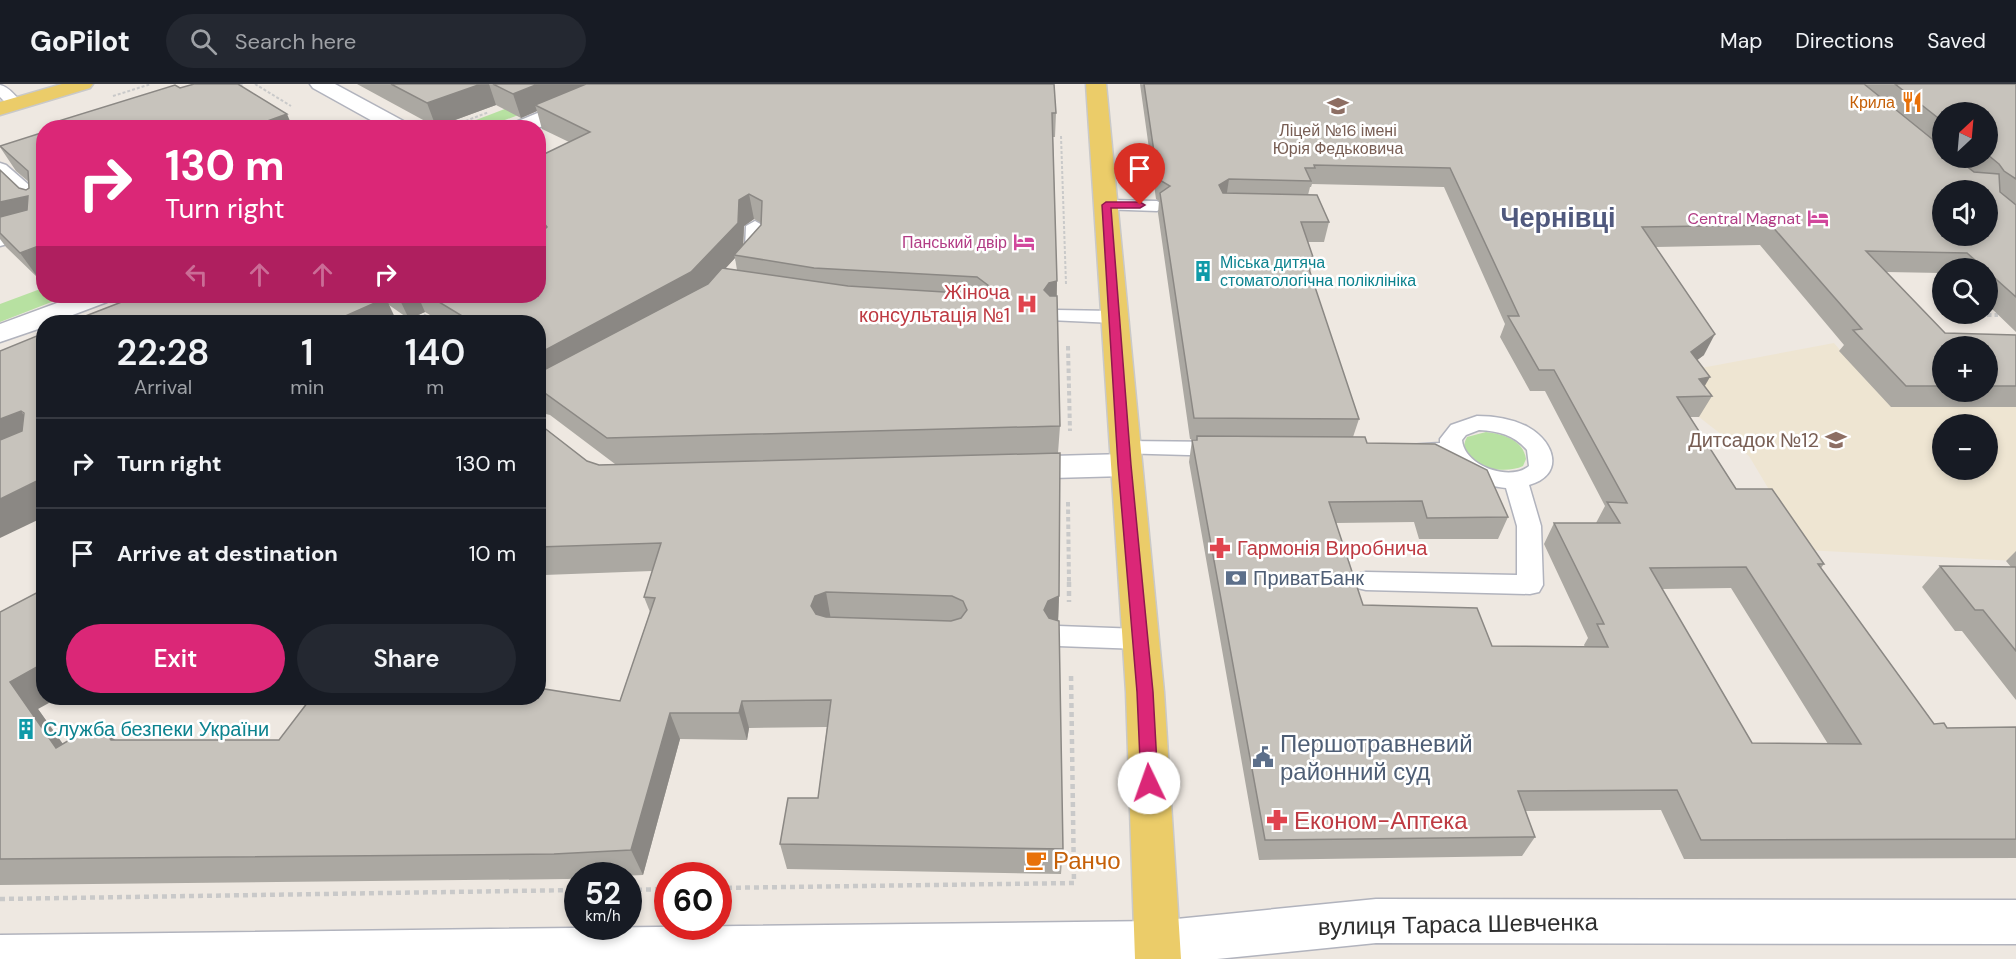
<!DOCTYPE html>
<html lang="en">
<head>
<meta charset="utf-8">
<style>
	:root { --surface:#171b24; --page:#242831; --text:#f1f3f6; --muted:#9ea1a6; --line:#363941; --accent:#db2777 }
	body { margin:0; font-family:"DM Sans",sans-serif; background:var(--page); color:var(--text); height:100vh; display:flex; flex-direction:column; font-size:22px; white-space:nowrap }
	* { box-sizing:border-box; margin:0 }
	p { font-size:20px; color:var(--muted) }
	.icon { flex:none; width:33px; height:33px; fill:none; stroke:currentColor; stroke-width:2; stroke-linecap:round; stroke-linejoin:round }
	.map { position:relative; flex:1; overflow:hidden }
	.panel { position:absolute; left:36px; top:231px; width:510px; height:390px; display:flex; flex-direction:column; background:var(--surface); border-radius:24px; box-shadow:0 3px 9px #0003 }
	.panel>* { flex:none }
	.top-card { position:absolute; left:36px; top:36px; width:510px; height:183px; border-radius:24px; box-shadow:0 3px 9px #0003; background:#db2777; color:#fff; overflow:hidden }
	.needle { width:39px; rotate:26deg }
	.buttons { position:absolute; left:1932px; top:18px; display:grid; gap:12px }
	.buttons a { display:grid; place-items:center; width:66px; height:66px; border-radius:50%; background:var(--surface); box-shadow:0 3px 9px #0003; font-size:30px }
	.speed { position:absolute; left:564px; top:778px; display:flex; gap:12px; font-size:30px; font-weight:700; text-align:center }
	.speed>* { display:grid; place-content:center; width:78px; height:78px; border-radius:50%; background:var(--surface); box-shadow:0 3px 9px #0003; line-height:1 }
	.speed small { font-size:15px; font-weight:400 }
	.speed .limit { border:9px solid #d22; background:#fff; color:#111 }
	.pin { position:absolute; display:grid; place-items:center; width:51px; height:51px; color:#fff; margin:-62px -26px; border-radius:50% 50% 50% 0; rotate:-45deg; box-shadow:0 0 6px #0007 }
	.pin .icon { rotate:45deg }
	.me { position:absolute; width:66px; margin:-33px; rotate:357deg; stroke-linejoin:round; filter:drop-shadow(0 0 4px #0008) }
	.turn { display:flex; align-items:center; gap:21px; height:126px; padding:0 30px; font-size:27px }
	.turn .icon { width:78px; height:78px; stroke-width:2.5 }
	.turn b { display:block; font-size:42px; line-height:51px }
	.lanes { display:flex; align-items:center; height:57px; padding:0 30px; background:#0003; justify-content:center; gap:30px; direction:ltr }
	.lanes .off { opacity:.35 }
	.eta { display:flex; justify-content:space-evenly; align-items:center; height:102px; text-align:center }
	.eta b { font-size:36px; font-weight:600; line-height:42px }
	.cta { display:flex; gap:12px; margin-top:auto; padding:12px 30px }
	.cta a { flex:1; height:69px; border-radius:36px; background:var(--accent); color:#fff; font-size:24px; font-weight:600; line-height:69px; text-align:center }
	.cta a+a { background:var(--page); color:var(--text) }
	ul { padding:0; list-style:none }
	li { display:flex; align-items:center; gap:18px; height:90px; padding:0 30px; border-top:2px solid var(--line) }
	li div { flex:1 }
	li b { display:block; font-size:22px }
	li em { font-style:normal }
	header { display:flex; align-items:center; gap:36px; box-sizing:border-box; height:84px; padding:0 30px; background:var(--surface); border-bottom:2px solid var(--line) }
	header strong { font-size:28px }
	nav { display:flex; gap:33px; margin-inline-start:auto; font-size:21px }
	.search { width:420px; height:54px; background:var(--page); display:flex; align-items:center; gap:15px; box-sizing:border-box; padding:0 21px; border-radius:33px; color:var(--muted); font-size:22px }
	.map>svg:first-child { display:block }
	.education { fill:#eee5d2; fill-rule:evenodd }
	.green { fill:#b7e1a1 }
	.lines { fill:none; stroke-linecap:round; stroke-linejoin:round }
	.service-casing { stroke:#b1b3bd; stroke-width:3 }
	.minor-casing { stroke:#b1b3bd; stroke-width:3 }
	.tertiary-casing { stroke:#b1b3bd; stroke-width:3 }
	.primary-casing { stroke:#c9c9c9; stroke-width:3 }
	.path-far2 { stroke:#c9c9c9; stroke-width:2; stroke-dasharray:3 2; stroke-linecap:butt }
	.path-far1 { stroke:#c9c9c9; stroke-width:4; stroke-dasharray:4.5 3; stroke-linecap:butt }
	.path { stroke:#c9c9c9; stroke-width:4.5; stroke-dasharray:5 4; stroke-linecap:butt }
	.service { fill:#fff; fill-rule:evenodd }
	.minor { fill:#fff; fill-rule:evenodd }
	.tertiary { fill:#fff; fill-rule:evenodd }
	.primary { fill:#ebcc69; fill-rule:evenodd }
	.wall { fill:#aba8a2; fill-rule:evenodd }
	.shaded-wall { fill:#8b8884 }
	.building { fill:#c7c3bc; stroke:#8b8884; stroke-width:1.5; fill-rule:evenodd }
	.route { fill:#db2777; stroke:#8e194d; stroke-width:1.5 }
	.labels { text-anchor:middle; dominant-baseline:central; stroke-width:5; stroke-linejoin:round; paint-order:stroke }
	.far-food-label { font-size:16px; fill:#c56008; stroke:#fff; text-anchor:end }
	.far-education-label { font-size:16px; fill:#785e54; stroke:#fff }
	.far-hotel-label { font-size:16px; fill:#b23c85; stroke:#fff; text-anchor:end }
	.far-culture-label { font-size:16px; fill:#0d838f; stroke:#fff; text-anchor:start }
	.health-label { font-size:20px; fill:#be3a42; stroke:#fff; text-anchor:end }
	.education-label { font-size:20px; fill:#785e54; stroke:#fff; text-anchor:end }
	.service-label { font-size:20px; fill:#4e5e75; stroke:#fff; text-anchor:start }
	.culture-label { font-size:20px; fill:#0d838f; stroke:#fff; text-anchor:start }
	.near-service-label { font-size:24px; fill:#4e5e75; stroke:#fff; text-anchor:start }
	.near-health-label { font-size:24px; fill:#be3a42; stroke:#fff; text-anchor:start }
	.near-food-label { font-size:24px; fill:#c56008; stroke:#fff; text-anchor:start }
	.near-street-label { font-size:24px; fill:#2e2e2e; stroke:#fff }
	.far-town-label { font-size:27px; font-weight:bold; fill:#4f587d; stroke:#fff }
</style>
</head>
<body>
<header>
<strong>GoPilot</strong>
<div class="search"><svg class="icon" aria-label="search" viewBox="0 0 24 24"><circle cx="10" cy="10" r="6"/><path d="M15 15l6 6"/></svg>Search here</div>
<nav><a>Map</a><a>Directions</a><a>Saved</a></nav>
</header>
<div class="map">
<svg width="2016" height="875" viewBox="0 0 2016 875">
	<rect width="100%" height="100%" fill="#eee8e1"/>
	<path class="education" d="M1834,259L1865,295L1942,308H1988L2016,297V477L1805,466L1749,372L1699,333L1669,290ZM1942,340H1988V386H1942Z"/>
	<g class="green">
		<polygon points="570,0 588,4 487,43 455,44"/>
		<polygon points="43,204 44,212 67,212 0,238 0,220"/>
		<path d="M1486,348C1504,350 1523,356 1526,375L1523,382C1503,392 1451,382 1467,353Z"/>
	</g>
	<g class="lines">
		<defs>
			<g id="service">
				<path d="M0,1C9,3 17,13 22,20L20,23H10L0,13Z"/>
				<polygon points="0,79 6,81 44,114 44,129 38,128 0,93"/>
				<polygon points="1106,116 1157,117 1166,122 1157,127 1100,125 1097,121"/>
				<polygon points="755,137 764,142 763,167 752,180 740,180 737,176 745,166 746,142"/>
				<polygon points="44,139 44,150 0,162 0,151"/>
				<polygon points="1056,226 1114,227 1124,233 1114,239 1049,236 1046,232 1049,228"/>
				<path d="M1477,332C1494,332 1513,335 1528,343C1555,358 1565,391 1529,401L1541,442L1543,501L1539,508L1530,510L1366,506L1357,504L1353,497L1357,490L1366,488L1517,491V442L1506,404C1484,402 1459,392 1446,373L1407,371L1404,366L1407,361L1440,359V355L1451,341ZM1479,346C1499,347 1514,351 1527,366L1529,382C1510,398 1464,382 1462,356L1466,351Z"/>
				<polygon points="1124,357 1224,358 1232,360 1235,365 1232,370 1224,372 1116,369 1113,364 1116,359"/>
				<polygon points="1058,542 1140,545 1149,548 1153,555 1149,562 1140,565 1058,562 1049,559 1045,552 1049,545"/>
			</g>
			<g id="minor">
				<polygon points="310,0 335,0 409,40 412,44 385,44 313,4"/>
				<polygon points="608,0 636,0 633,4 538,44 508,44 511,40"/>
				<polygon points="76,212 111,212 107,218 54,238 44,238 44,243 0,258 0,240"/>
				<polygon points="1125,370 1136,374 1141,381 1136,388 1125,392 1014,395 1003,391 998,384 1003,377 1014,373"/>
			</g>
			<polygon id="tertiary" points="1376,815 2016,816 2016,860 1376,859 1217,875 0,875 0,851 1156,837"/>
			<g id="primary">
				<polygon points="62,0 93,0 90,4 0,31 0,18"/>
				<polygon points="1086,0 1106,0 1164,608 1181,875 1135,875 1126,608"/>
			</g>
		</defs>
		<use href="#service" class="service-casing"/>
		<use href="#minor" class="minor-casing"/>
		<use href="#tertiary" class="tertiary-casing"/>
		<use href="#primary" class="primary-casing"/>
		<g class="path-far2">
			<polyline points="255,0 291,22"/>
			<polyline points="235,3 244,0"/>
			<polyline points="113,12 151,0"/>
			<polyline points="447,44 489,28"/>
			<polyline points="1061,52 1066,200"/>
		</g>
		<g class="path-far1">
			<polyline points="417,227 434,238"/>
			<polyline points="1957,231 1998,231"/>
			<polyline points="1068,262 1070,347"/>
			<polyline points="1068,418 1069,500"/>
		</g>
		<g class="path">
			<polyline points="1069,498 1069,518"/>
			<polyline points="718,804 1074,799 1071,589"/>
			<polyline points="628,806 668,805"/>
			<polyline points="0,815 578,806"/>
		</g>
		<use href="#service" class="service"/>
		<use href="#minor" class="minor"/>
		<use href="#tertiary" class="tertiary"/>
		<use href="#primary" class="primary"/>
	</g>
	<g class="wall">
		<path d="M357,0H1054L1056,29L1055,53H1053L1057,197V212L1060,342L1058,369L1059,512L1058,537L1063,765L1061,790L787,785L780,760L818,714L827,643L749,644L747,656L680,655L643,791L621,792H578V794L568,795L0,801V528L38,625L63,660L115,656H279L403,616L620,617L650,528L644,513L652,487L544,491L538,486V339L587,377L599,381L615,380L550,331L538,328V238H442L425,228L409,235L389,221L363,213L378,214L375,212H538V73L569,58L542,45L537,27L521,34L496,21L436,43ZM754,135L761,139V141L743,161L744,142ZM735,174L737,186L725,185Z"/>
		<path d="M1140,0H2016V248L1988,221V184H1942V189L1886,188L1945,249L2016,251V323H1891L1839,267L1844,261L1760,161L1656,163L1704,271L1697,276L1704,302L1712,312L1699,333H1690L1736,405L1824,480L1821,484L1934,640L1947,644L2016,643V774L1684,775L1661,726L1525,727L1535,753L1522,772L1259,776L1189,378L1192,356H1196V355H1190L1158,129L1159,117L1156,115ZM1942,28H1988V74H1942ZM1312,100L1444,103L1505,240L1500,253L1530,307H1545L1605,422L1596,439H1554L1544,460L1588,554L1584,561L1585,563L1492,562L1363,521L1336,439L1414,438L1419,455H1498L1508,433L1367,359L1353,353L1359,335L1310,188L1313,173L1308,158H1324L1329,138L1308,111L1310,103H1311ZM1942,262H1988V308H1942ZM1731,504L1828,660L1752,659L1662,505Z"/>
		<polygon points="44,48 44,193 39,195 6,163 0,155 0,149 19,104 26,106 29,104 29,98 16,87 0,63"/>
		<polygon points="2016,467 2016,616 1962,547 1955,547 1922,503 1940,482 2011,483 2006,477"/>
	</g>
	<g class="shaded-wall">
		<polygon points="481,0 489,0 496,21 436,43 427,19"/>
		<polygon points="538,0 602,0 535,21 537,27 521,34 513,10"/>
		<polygon points="287,30 293,44 264,44 262,39"/>
		<polygon points="1229,95 1226,115 1219,101"/>
		<polygon points="749,110 754,135 744,142 743,165 734,171 735,174 698,214 538,303 538,270 739,116"/>
		<polygon points="28,112 44,134 0,149 0,118"/>
		<polygon points="44,160 44,193 39,195 20,169"/>
		<polygon points="1057,197 1056,224 1044,206 1049,199"/>
		<polygon points="398,212 418,212 425,228 409,235"/>
		<polygon points="386,214 397,238 332,238"/>
		<polygon points="1715,250 1704,271 1680,289 1691,268"/>
		<polygon points="1710,293 1699,312 1699,295"/>
		<polygon points="21,327 43,354 0,372 0,335"/>
		<polygon points="41,395 44,398 44,433 0,454 0,415"/>
		<polygon points="826,508 831,536 820,540 811,522 815,512"/>
		<polygon points="1059,512 1058,540 1047,544 1044,526 1048,517"/>
		<polygon points="44,579 44,614 58,614 38,625 84,690 56,664 10,598"/>
		<polygon points="368,614 404,614 384,644 365,617"/>
		<polygon points="742,617 749,644 747,656 739,629"/>
		<polygon points="670,629 680,655 643,791 631,766"/>
		<polygon points="98,639 125,666 111,656"/>
	</g>
	<g class="building">
		<polygon points="194,0 238,0 287,30 262,39 267,42 264,44 58,44 52,39 175,1 180,4"/>
		<polygon points="391,0 481,0 427,19"/>
		<polygon points="493,0 538,0 513,10"/>
		<polygon points="586,0 1054,0 1056,29 1052,29 1057,197 1049,199 1044,206 1050,212 1057,212 1060,342 607,354 538,304 538,289 708,200 722,184 848,202 976,210 989,202 977,193 814,184 734,171 761,141 762,117 749,110 739,116 738,139 691,188 538,270 538,238 472,238 429,212 538,212 538,149 541,149 547,143 543,138 538,137 538,73 590,48 535,21"/>
		<path d="M1144,0H1864L1942,63V74H1956L1974,88L1999,90L2000,108L2016,121V213L1988,188V184H1984L1967,169L1866,167L1945,249L2016,251V302H1988V262H1942V302H1906L1853,246L1862,245L1771,141L1642,143L1715,250L1691,268L1710,293L1699,295L1712,312L1677,313L1736,405H1772L1824,480H1818L1934,640L1944,639L1947,644L2016,643V755L1701,756L1677,706L1518,707L1535,753L1265,756L1192,356H1197V352L1365,353L1367,359L1435,360L1487,386L1508,433L1427,434L1422,417L1329,418L1363,521L1477,524L1492,562L1608,563L1597,540H1604L1554,439H1620L1607,418L1627,419L1554,286H1539L1508,232H1519L1450,84L1314,81L1315,84H1305L1311,97L1229,95L1219,101L1223,109L1317,111L1329,138H1301L1313,173H1305L1359,335L1194,334L1160,109L1170,102L1158,95ZM1942,106H1988V152H1942ZM1746,483L1861,660L1752,659L1650,484Z"/>
		<polygon points="1895,0 2016,0 2016,95 2004,87 1999,80 1988,71 1988,28 1942,28 1942,37"/>
		<polygon points="44,48 44,160 20,169 0,149 0,133 27,126 28,112 0,118 0,86 19,104 26,106 29,104 28,87 0,62"/>
		<polygon points="137,212 360,212 363,213 386,214 332,238 70,238"/>
		<polygon points="44,249 44,398 41,395 0,415 0,356 22,347 24,329 21,327 0,335 0,267"/>
		<path d="M538,339L587,377L599,381L1060,369L1059,512L1048,517L1044,526L1049,534L1059,537L1063,765L780,760L788,714H818L831,616L742,617L739,629H670L631,766L554,770L0,775V528L44,505V579L10,598L56,664L98,639L111,656H279L311,614H368L365,617L464,614H538V604L620,617L655,514L644,513L661,459L538,463ZM826,508L952,512L963,517L967,526L961,534L951,537L826,533L816,530L811,522L815,512Z"/>
		<polygon points="1940,482 2016,483 2016,567 1983,526 1975,526"/>
	</g>
	<polygon class="route" points="1106,118 1140,118 1145,121 1140,124 1111,124 1131,381 1153,608 1158,699 1155,704 1149,706 1143,704 1141,699 1137,608 1118,381 1102,121"/>
	<defs>
		<symbol id="restaurant-bare" viewBox="-9 -9 18 18"><path d="M-5-6h1v4h1v-4h1v4h1v-4h1v5L-1.5 .5V6h-2V.5L-5-1ZM5-6V6H3V1.5H1.5Q1.5-4 5-6Z" fill="#e8710a" stroke="#fff" stroke-width="2.5" paint-order="stroke"/></symbol>
		<symbol id="school-bare" viewBox="-9 -9 18 18"><path d="M0-5L7-2L0 1L-7-2ZM-4 1L0 2.5L4 1V4Q0 6-4 4Z" fill="#8d6e63" stroke="#fff" stroke-width="2.5" paint-order="stroke"/></symbol>
		<symbol id="hotel-bare" viewBox="-9 -9 18 18"><path d="M-6-4.5h1.5V1H6V5H4.5V3h-9V5H-6ZM-4 0a1.8 1.8 0 1 1 3.6 0ZM.5 0V-2.5h3Q6-2.5 6 0Z" fill="#d1479c" stroke="#fff" stroke-width="2.5" paint-order="stroke"/></symbol>
		<symbol id="building-bare" viewBox="-9 -9 18 18"><path d="M-4-6H4V6H1V3H-1V6H-4ZM-2.5-4.3h1.7v1.8h-1.7ZM.8-4.3h1.7v1.8H.8ZM-2.5-1h1.7V.8h-1.7ZM.8-1h1.7V.8H.8Z" fill="#0f9aa8" stroke="#fff" stroke-width="2.5" paint-order="stroke"/></symbol>
		<symbol id="hospital-bare" viewBox="-9 -9 18 18"><path d="M-5-5h3v3.5h4V-5h3V5h-3V1.5h-4V5h-3Z" fill="#e0444e" stroke="#fff" stroke-width="2.5" paint-order="stroke"/></symbol>
		<symbol id="pharmacy-bare" viewBox="-9 -9 18 18"><path d="M-2-6h4v4h4v4h-4v4h-4v-4h-4v-4h4Z" fill="#e0444e" stroke="#fff" stroke-width="2.5" paint-order="stroke"/></symbol>
		<symbol id="bank-bare" viewBox="-9 -9 18 18"><path d="M-6-4H6V4H-6ZM0-2.3a2.3 2.3 0 1 0 0 4.6a2.3 2.3 0 1 0 0-4.6Z" fill="#5c6f8a" stroke="#fff" stroke-width="2.5" paint-order="stroke"/></symbol>
		<symbol id="civic-bare" viewBox="-9 -9 18 18"><path d="M-.6-6.5H3V-4.5H.6V-3L4-1V1h2V6H-6V1h2V-1L-.6-3ZM-1.2 2.5V6h2.4V2.5Z" fill="#5c6f8a" stroke="#fff" stroke-width="2.5" paint-order="stroke"/></symbol>
		<symbol id="cafe-bare" viewBox="-9 -9 18 18"><path d="M-5.5-4.5H6V0H3Q3 3.5 0 3.5H-2.5Q-5.5 3.5-5.5 0ZM3-3.2v2h1.7v-2ZM-6 4.5H4V6H-6Z" fill="#e8710a" stroke="#fff" stroke-width="2.5" paint-order="stroke"/></symbol>
	</defs>
	<g fill-rule="evenodd">
		<use href="#restaurant-bare" x="1897" y="3" width="30" height="30"/>
		<use href="#school-bare" x="1323" y="7" width="30" height="30"/>
		<use href="#hotel-bare" x="1803" y="119" width="30" height="30"/>
		<use href="#hotel-bare" x="1009" y="143" width="30" height="30"/>
		<use href="#building-bare" x="1188" y="172" width="30" height="30"/>
		<use href="#hospital-bare" x="1012" y="205" width="30" height="30"/>
		<use href="#school-bare" x="1821" y="341" width="30" height="30"/>
		<use href="#pharmacy-bare" x="1205" y="449" width="30" height="30"/>
		<use href="#bank-bare" x="1221" y="479" width="30" height="30"/>
		<use href="#building-bare" x="11" y="630" width="30" height="30"/>
		<use href="#civic-bare" x="1248" y="658" width="30" height="30"/>
		<use href="#pharmacy-bare" x="1262" y="721" width="30" height="30"/>
		<use href="#cafe-bare" x="1021" y="761" width="30" height="30"/>
	</g>
	<g class="labels">
		<g class="far-food-label">
			<text x="1895" y="18">Крила</text>
		</g>
		<g class="far-education-label">
			<text x="1338" y="46">Ліцей №16 імені<tspan x="1338" dy="18">Юрія Федьковича</tspan></text>
		</g>
		<g class="far-hotel-label">
			<text x="1801" y="134">Central Magnat</text>
			<text x="1007" y="158">Панський двір</text>
		</g>
		<g class="far-culture-label">
			<text x="1220" y="178">Міська дитяча<tspan x="1220" dy="18">стоматологічна поліклініка</tspan></text>
		</g>
		<g class="health-label">
			<text x="1010" y="208">Жіноча<tspan x="1010" dy="23">консультація №1</tspan></text>
			<text x="1237" y="464" text-anchor="start">Гармонія Виробнича</text>
		</g>
		<g class="education-label">
			<text x="1819" y="356">Дитсадок №12</text>
		</g>
		<g class="service-label">
			<text x="1253" y="494">ПриватБанк</text>
		</g>
		<g class="culture-label">
			<text x="43" y="645">Служба безпеки України</text>
		</g>
		<g class="near-service-label">
			<text x="1280" y="659">Першотравневий<tspan x="1280" dy="28">районний суд</tspan></text>
		</g>
		<g class="near-health-label">
			<text x="1294" y="736">Економ-Аптека</text>
		</g>
		<g class="near-food-label">
			<text x="1053" y="776">Ранчо</text>
		</g>
		<g class="near-street-label">
			<text transform="translate(1458 840) rotate(-1)">вулиця Тараса Шевченка</text>
		</g>
		<g class="far-town-label">
			<text x="1558" y="133">Чернівці</text>
		</g>
	</g>
</svg>
<div class="buttons">
<a><svg class="needle" viewBox="-14 -14 28 28"><path d="M0-13l5 13h-10z" fill="#e53935"/><path d="M0 13l5-13h-10z" fill="#9ea1a6"/></svg></a>
<a><svg class="icon" aria-label="sound" viewBox="0 0 24 24"><path d="M4 9h4l5-4v14l-5-4H4zM17 9q2 3 0 6"/></svg></a>
<a><svg class="icon" aria-label="search" viewBox="0 0 24 24"><circle cx="10" cy="10" r="6"/><path d="M15 15l6 6"/></svg></a>
<a>+</a>
<a>−</a>
</div>
<div class="speed"><div>52<small>km/h</small></div><div class="limit">60</div></div>
<div class="pin" style="left:1140px;top:121px;background:#d93025"><svg class="icon" aria-label="arrive" viewBox="0 0 24 24"><path d="M6 21V4h12l-3 4 3 4H6"/></svg></div>
<svg class="me" style="left:1149px;top:699px" viewBox="-20 -20 40 40"><circle r="19" fill="#fff"/><path d="M0-13L10 11 0 6-10 11z" fill="#db2777"/></svg>
<div class="top-card">
<div class="turn"><svg class="icon" aria-label="right" viewBox="0 0 24 24"><path d="M7 20v-9h11M14 6l5 5-5 5"/></svg><div><b>130 m</b>Turn right</div></div>
<div class="lanes"><svg class="icon off" aria-label="left" viewBox="0 0 24 24"><path d="M17 20v-9H6M10 6l-5 5 5 5"/></svg><svg class="icon off" aria-label="ahead" viewBox="0 0 24 24"><path d="M12 20V5M6 11l6-6 6 6"/></svg><svg class="icon off" aria-label="ahead" viewBox="0 0 24 24"><path d="M12 20V5M6 11l6-6 6 6"/></svg><svg class="icon" aria-label="right" viewBox="0 0 24 24"><path d="M7 20v-9h11M14 6l5 5-5 5"/></svg></div>
</div>
<section class="panel">
<div class="eta">
<div><b>22:28</b><p>Arrival</p></div>
<div><b>1</b><p>min</p></div>
<div><b>140</b><p>m</p></div>
</div>
<ul>
<li><svg class="icon" aria-label="right" viewBox="0 0 24 24"><path d="M7 20v-9h11M14 6l5 5-5 5"/></svg><div><b>Turn right</b></div><em>130 m</em></li>
<li><svg class="icon" aria-label="arrive" viewBox="0 0 24 24"><path d="M6 21V4h12l-3 4 3 4H6"/></svg><div><b>Arrive at destination</b></div><em>10 m</em></li>
</ul>
<div class="cta"><a>Exit</a><a>Share</a></div>
</section>
</div>
</body>
</html>
